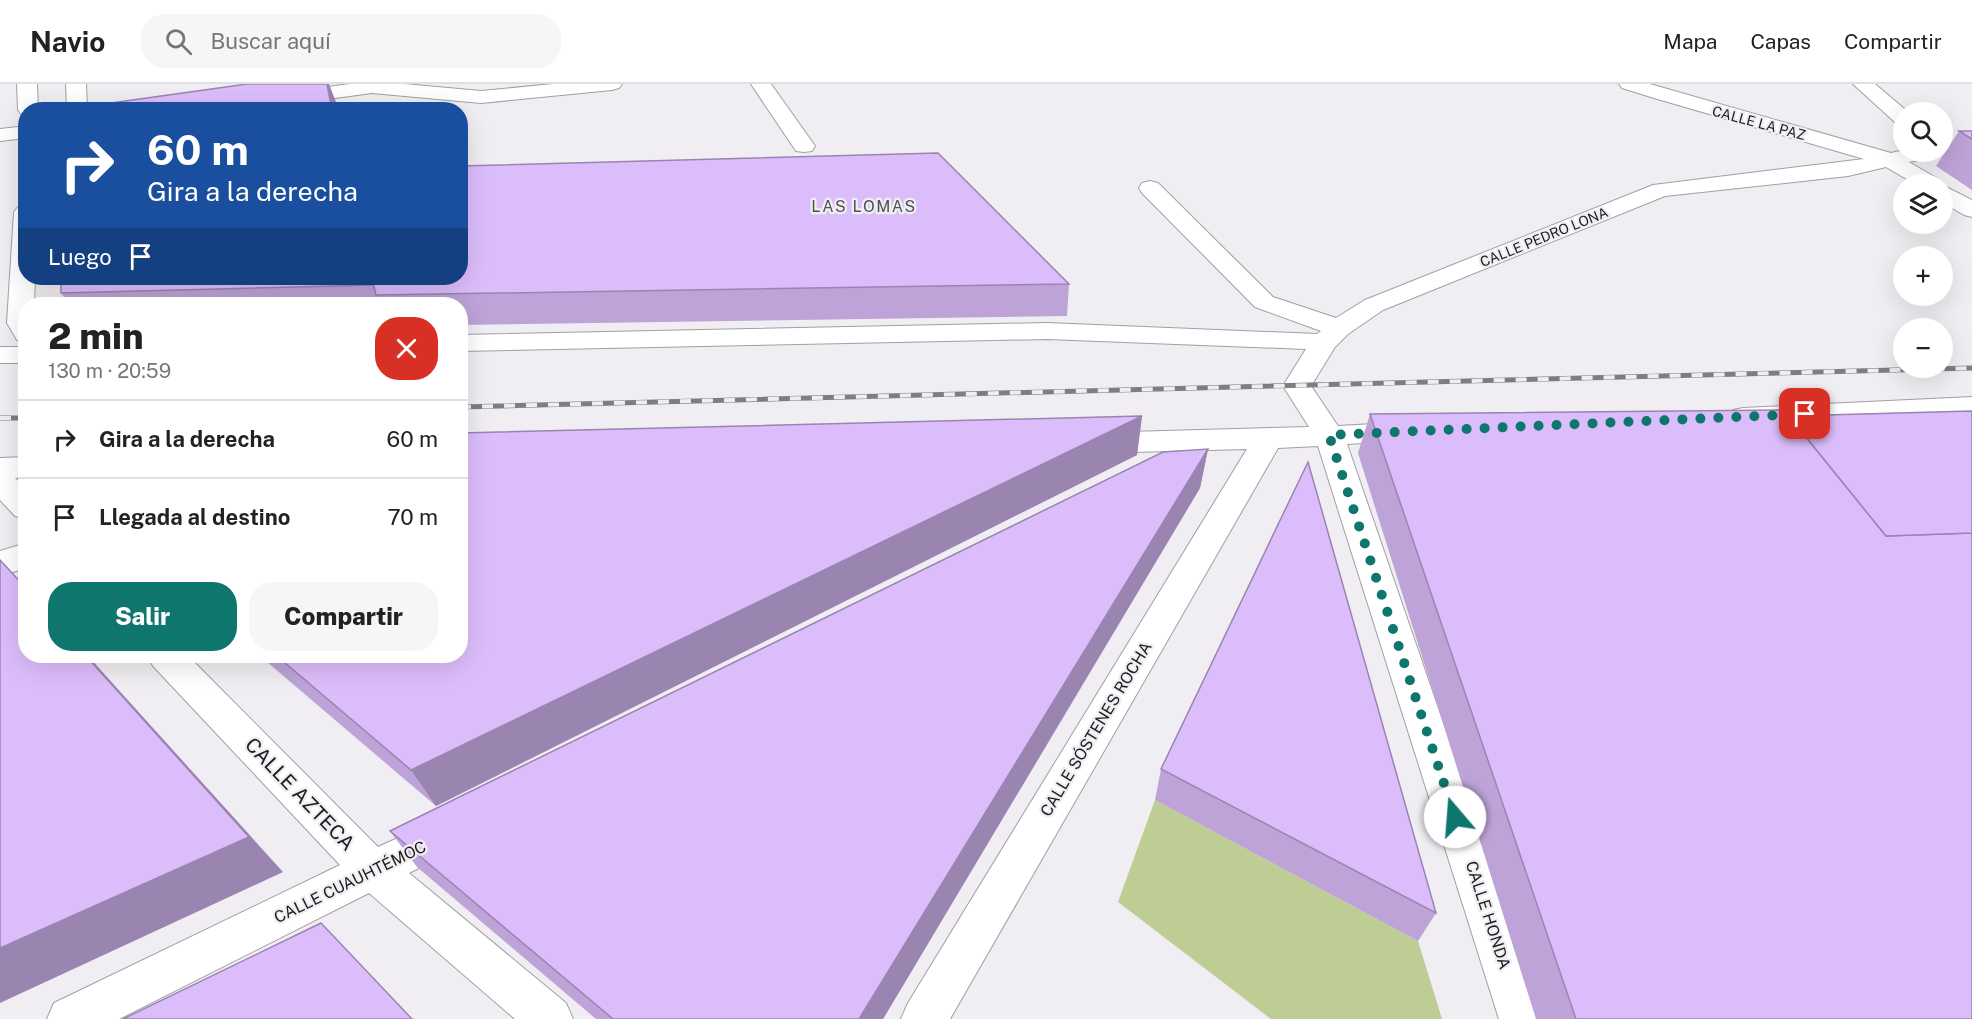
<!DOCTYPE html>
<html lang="es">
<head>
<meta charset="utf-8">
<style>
	:root { --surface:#fff; --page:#f6f6f6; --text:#222; --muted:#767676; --line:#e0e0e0; --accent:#0f766e }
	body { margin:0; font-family:"Public Sans",sans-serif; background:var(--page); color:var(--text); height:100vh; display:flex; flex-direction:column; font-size:22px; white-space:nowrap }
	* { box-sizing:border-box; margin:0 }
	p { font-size:20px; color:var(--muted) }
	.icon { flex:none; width:33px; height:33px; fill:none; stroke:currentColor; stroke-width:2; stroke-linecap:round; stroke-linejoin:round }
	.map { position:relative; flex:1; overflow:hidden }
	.drawer { position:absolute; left:18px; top:213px; width:450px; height:366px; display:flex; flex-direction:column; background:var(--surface); border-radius:24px; box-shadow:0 6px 24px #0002 }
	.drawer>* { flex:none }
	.hud { position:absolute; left:18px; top:18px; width:450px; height:183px; border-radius:24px; box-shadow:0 6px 24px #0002; background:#1a4fa0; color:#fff; overflow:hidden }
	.controls { position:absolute; left:1893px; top:18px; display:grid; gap:12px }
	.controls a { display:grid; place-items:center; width:60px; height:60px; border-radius:50%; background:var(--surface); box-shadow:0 6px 24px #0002; font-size:30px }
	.pin { position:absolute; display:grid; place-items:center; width:51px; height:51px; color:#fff; margin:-26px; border-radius:12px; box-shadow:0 3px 9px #0006 }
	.me { position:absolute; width:66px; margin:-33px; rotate:342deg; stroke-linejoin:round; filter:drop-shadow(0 0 4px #0008) }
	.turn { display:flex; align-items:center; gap:21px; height:126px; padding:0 30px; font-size:27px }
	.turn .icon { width:78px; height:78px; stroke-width:2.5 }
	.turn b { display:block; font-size:42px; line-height:51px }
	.then { display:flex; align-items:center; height:57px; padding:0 30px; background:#0003; gap:12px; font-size:22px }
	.round { display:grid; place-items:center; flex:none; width:63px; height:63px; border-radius:24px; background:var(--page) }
	.head { display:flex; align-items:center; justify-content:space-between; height:102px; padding:0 30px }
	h1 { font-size:36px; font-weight:800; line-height:45px }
	.primary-button { display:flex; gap:12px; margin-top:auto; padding:12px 30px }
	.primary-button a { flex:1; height:69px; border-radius:24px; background:var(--accent); color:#fff; font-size:24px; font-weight:800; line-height:69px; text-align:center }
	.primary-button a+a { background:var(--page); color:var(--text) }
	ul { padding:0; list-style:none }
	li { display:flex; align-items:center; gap:18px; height:78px; padding:0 30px; border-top:2px solid var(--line) }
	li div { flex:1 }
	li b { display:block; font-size:22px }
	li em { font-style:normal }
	header { display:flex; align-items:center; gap:36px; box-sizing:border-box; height:84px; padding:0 30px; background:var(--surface); border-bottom:2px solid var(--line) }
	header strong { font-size:28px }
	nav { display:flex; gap:33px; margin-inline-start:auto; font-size:21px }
	.search { width:420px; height:54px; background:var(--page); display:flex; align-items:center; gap:15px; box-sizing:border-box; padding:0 21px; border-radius:24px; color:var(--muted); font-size:22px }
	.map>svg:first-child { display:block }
	.green { fill:#bdcd94 }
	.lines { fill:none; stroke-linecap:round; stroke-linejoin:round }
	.minor-casing { stroke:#a19fa3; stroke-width:2 }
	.minor { fill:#fff; fill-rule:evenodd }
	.rail-casing { stroke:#7f7d80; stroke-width:5 }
	.rail { stroke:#f0eef2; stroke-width:4; stroke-dasharray:11; stroke-linecap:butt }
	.wall { fill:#bda3d8 }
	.shaded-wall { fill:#9a84b0 }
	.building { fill:#dcbdfb; stroke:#9a84b0; stroke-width:1.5 }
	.route { stroke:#0f766e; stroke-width:10; stroke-dasharray:0 18 }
	.labels { text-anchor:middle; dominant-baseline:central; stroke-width:4.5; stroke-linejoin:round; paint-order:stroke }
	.far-street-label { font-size:14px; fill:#1e1d1e; stroke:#f0eef2 }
	.far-quarter-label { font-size:16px; letter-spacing:1.5px; fill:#515053; stroke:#f0eef2 }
	.street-label { font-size:16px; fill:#1e1d1e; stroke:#f0eef2 }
	.near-street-label { font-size:20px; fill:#1e1d1e; stroke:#f0eef2 }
</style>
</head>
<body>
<header>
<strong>Navio</strong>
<div class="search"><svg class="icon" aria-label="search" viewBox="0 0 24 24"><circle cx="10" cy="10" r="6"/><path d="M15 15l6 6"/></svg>Buscar aquí</div>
<nav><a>Mapa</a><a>Capas</a><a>Compartir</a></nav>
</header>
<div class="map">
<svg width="1972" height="935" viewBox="0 0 1972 935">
	<rect width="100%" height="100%" fill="#f0eef2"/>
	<polygon class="green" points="1155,716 1418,857 1442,935 1271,935 1118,818"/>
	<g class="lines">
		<defs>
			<g id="minor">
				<polygon points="17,0 37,0 38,26 26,26 26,31 21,30 18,26"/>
				<polygon points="66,0 86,0 87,26 67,26"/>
				<polygon points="350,0 404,0 481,7 553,0 622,0 619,4 612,6 481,19 372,9 247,26 187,26 190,22 197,20"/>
				<polygon points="751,0 771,0 815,62 812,67 804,68 796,67"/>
				<polygon points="1619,0 1650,0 1891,69 1904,66 1936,68 1934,73 1909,78 1938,95 1941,100 1915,100 1886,83 1848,92 1665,112 1383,226 1348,250 1335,263 1311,302 1338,342 1410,338 1420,340 1425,347 1420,354 1410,356 1347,360 1545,935 1499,935 1318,362 1278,364 950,935 901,935 908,919 1247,365 1093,369 1082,366 1078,359 1082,352 1093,349 1309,343 1283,302 1306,265 1047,255 460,267 460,251 1047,239 1317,250 1321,247 1255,223 1142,109 1139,104 1142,99 1150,97 1158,99 1273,213 1336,234 1365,216 1653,101 1864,75 1654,14 1622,4"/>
				<polygon points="1853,0 1875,0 1908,28 1904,28 1904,42 1897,40"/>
				<polygon points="26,42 26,54 0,57 0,45"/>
				<polygon points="1942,101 1972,116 1972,133 1964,131 1942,118"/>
				<polygon points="26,121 26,194 35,194 34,220 26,220 26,258 17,256 7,239 14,128 18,123"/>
				<rect x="0" y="263" width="26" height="16"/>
				<polygon points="1972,313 1972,331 1743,342 1733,340 1728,333 1733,326 1743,324"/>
				<polygon points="26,373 26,393 15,394 26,404 26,435 15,432 0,416 0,374"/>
				<polygon points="26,459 26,484 0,492 0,467"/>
				<polygon points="148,572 188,572 378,763 446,732 461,737 467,750 461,763 409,789 566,919 573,935 515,935 369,809 119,935 47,935 54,919 340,781 153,582"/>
			</g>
		</defs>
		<use href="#minor" class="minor-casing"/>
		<use href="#minor" class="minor"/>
		<defs>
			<g id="rail">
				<polyline points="460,323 1972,284"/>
				<polyline points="0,334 26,334"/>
			</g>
		</defs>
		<use href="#rail" class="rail-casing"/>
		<use href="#rail" class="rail"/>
	</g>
	<g class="wall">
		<polygon points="1959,47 1972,47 1972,106 1936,82"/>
		<polygon points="61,194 1069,200 1067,232 460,241 460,220 69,220 61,209"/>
		<polygon points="1370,330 1972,935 1536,935 1358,369"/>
		<polygon points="1142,332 1137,371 436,722 260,572 460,572"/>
		<polygon points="1208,365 1200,404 883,935 596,935 417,783 390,747"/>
		<polygon points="1161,685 1436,829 1418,857 1155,716"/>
	</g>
	<g class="shaded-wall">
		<polygon points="327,0 329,0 336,18 338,26 332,26"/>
		<polygon points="370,194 378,194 376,211 381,220 372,201"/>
		<polygon points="1142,332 1137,371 436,722 411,686"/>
		<polygon points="1208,365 1200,404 883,935 859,935"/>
		<polygon points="86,572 88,572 283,788 0,919 0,864"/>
	</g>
	<g class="building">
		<polygon points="247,0 327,0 332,26 61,26"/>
		<polygon points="1959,47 1972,47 1972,55"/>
		<polygon points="938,69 1069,200 376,211 372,194 460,194 460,82"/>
		<polygon points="61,194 370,194 372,201 61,209"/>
		<polygon points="1784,326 1886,452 1972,449 1972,935 1576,935 1370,330"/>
		<polygon points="1972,327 1972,449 1886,452 1789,332"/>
		<polygon points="1142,332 411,686 277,572 460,572 460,349"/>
		<polygon points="1208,365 859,935 613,935 390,747 1163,368"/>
		<polygon points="1308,378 1436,829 1161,685"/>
		<polygon points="0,476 26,504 26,572 86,572 249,753 0,864"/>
		<polygon points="321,839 412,935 123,935"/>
	</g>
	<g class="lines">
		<polyline class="route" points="1455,733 1329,351 1805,330"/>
	</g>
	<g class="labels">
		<g class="far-street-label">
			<text transform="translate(1759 39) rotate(15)">CALLE LA PAZ</text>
			<text transform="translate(1544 153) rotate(-22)">CALLE PEDRO LONA</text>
		</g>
		<g class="far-quarter-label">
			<text x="864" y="122">LAS LOMAS</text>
		</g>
		<g class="street-label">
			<text transform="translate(1096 645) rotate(-59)">CALLE SÓSTENES ROCHA</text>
			<text transform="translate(350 798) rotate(-26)">CALLE CUAUHTÉMOC</text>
			<text transform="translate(1488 831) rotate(72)">CALLE HONDA</text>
		</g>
		<g class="near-street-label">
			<text transform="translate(300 710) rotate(46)">CALLE AZTECA</text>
		</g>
	</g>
</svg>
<div class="controls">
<a><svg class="icon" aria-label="search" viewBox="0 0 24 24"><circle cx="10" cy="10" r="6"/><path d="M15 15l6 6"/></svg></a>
<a><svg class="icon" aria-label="layers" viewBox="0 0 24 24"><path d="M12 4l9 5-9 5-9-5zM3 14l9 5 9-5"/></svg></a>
<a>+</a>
<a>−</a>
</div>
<div class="pin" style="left:1805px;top:330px;background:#d93025"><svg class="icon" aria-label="arrive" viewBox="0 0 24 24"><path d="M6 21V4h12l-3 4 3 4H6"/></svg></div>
<svg class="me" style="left:1455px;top:733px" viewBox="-20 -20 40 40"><circle r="19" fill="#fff"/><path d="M0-13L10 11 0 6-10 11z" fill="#0f766e"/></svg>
<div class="hud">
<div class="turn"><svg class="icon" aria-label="right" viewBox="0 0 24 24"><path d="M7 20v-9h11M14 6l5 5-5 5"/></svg><div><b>60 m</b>Gira a la derecha</div></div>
<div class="then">Luego<svg class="icon" aria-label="arrive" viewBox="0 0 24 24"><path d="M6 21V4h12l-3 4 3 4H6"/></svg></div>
</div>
<section class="drawer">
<div class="head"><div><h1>2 min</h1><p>130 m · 20:59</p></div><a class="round" style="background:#d93025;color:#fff"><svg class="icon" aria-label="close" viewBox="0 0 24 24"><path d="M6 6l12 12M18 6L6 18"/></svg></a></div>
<ul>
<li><svg class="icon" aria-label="right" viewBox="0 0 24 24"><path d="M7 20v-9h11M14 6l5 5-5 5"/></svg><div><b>Gira a la derecha</b></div><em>60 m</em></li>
<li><svg class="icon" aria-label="arrive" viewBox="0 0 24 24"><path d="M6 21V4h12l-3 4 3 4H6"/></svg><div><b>Llegada al destino</b></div><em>70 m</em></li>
</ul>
<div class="primary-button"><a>Salir</a><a>Compartir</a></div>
</section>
</div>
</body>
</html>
